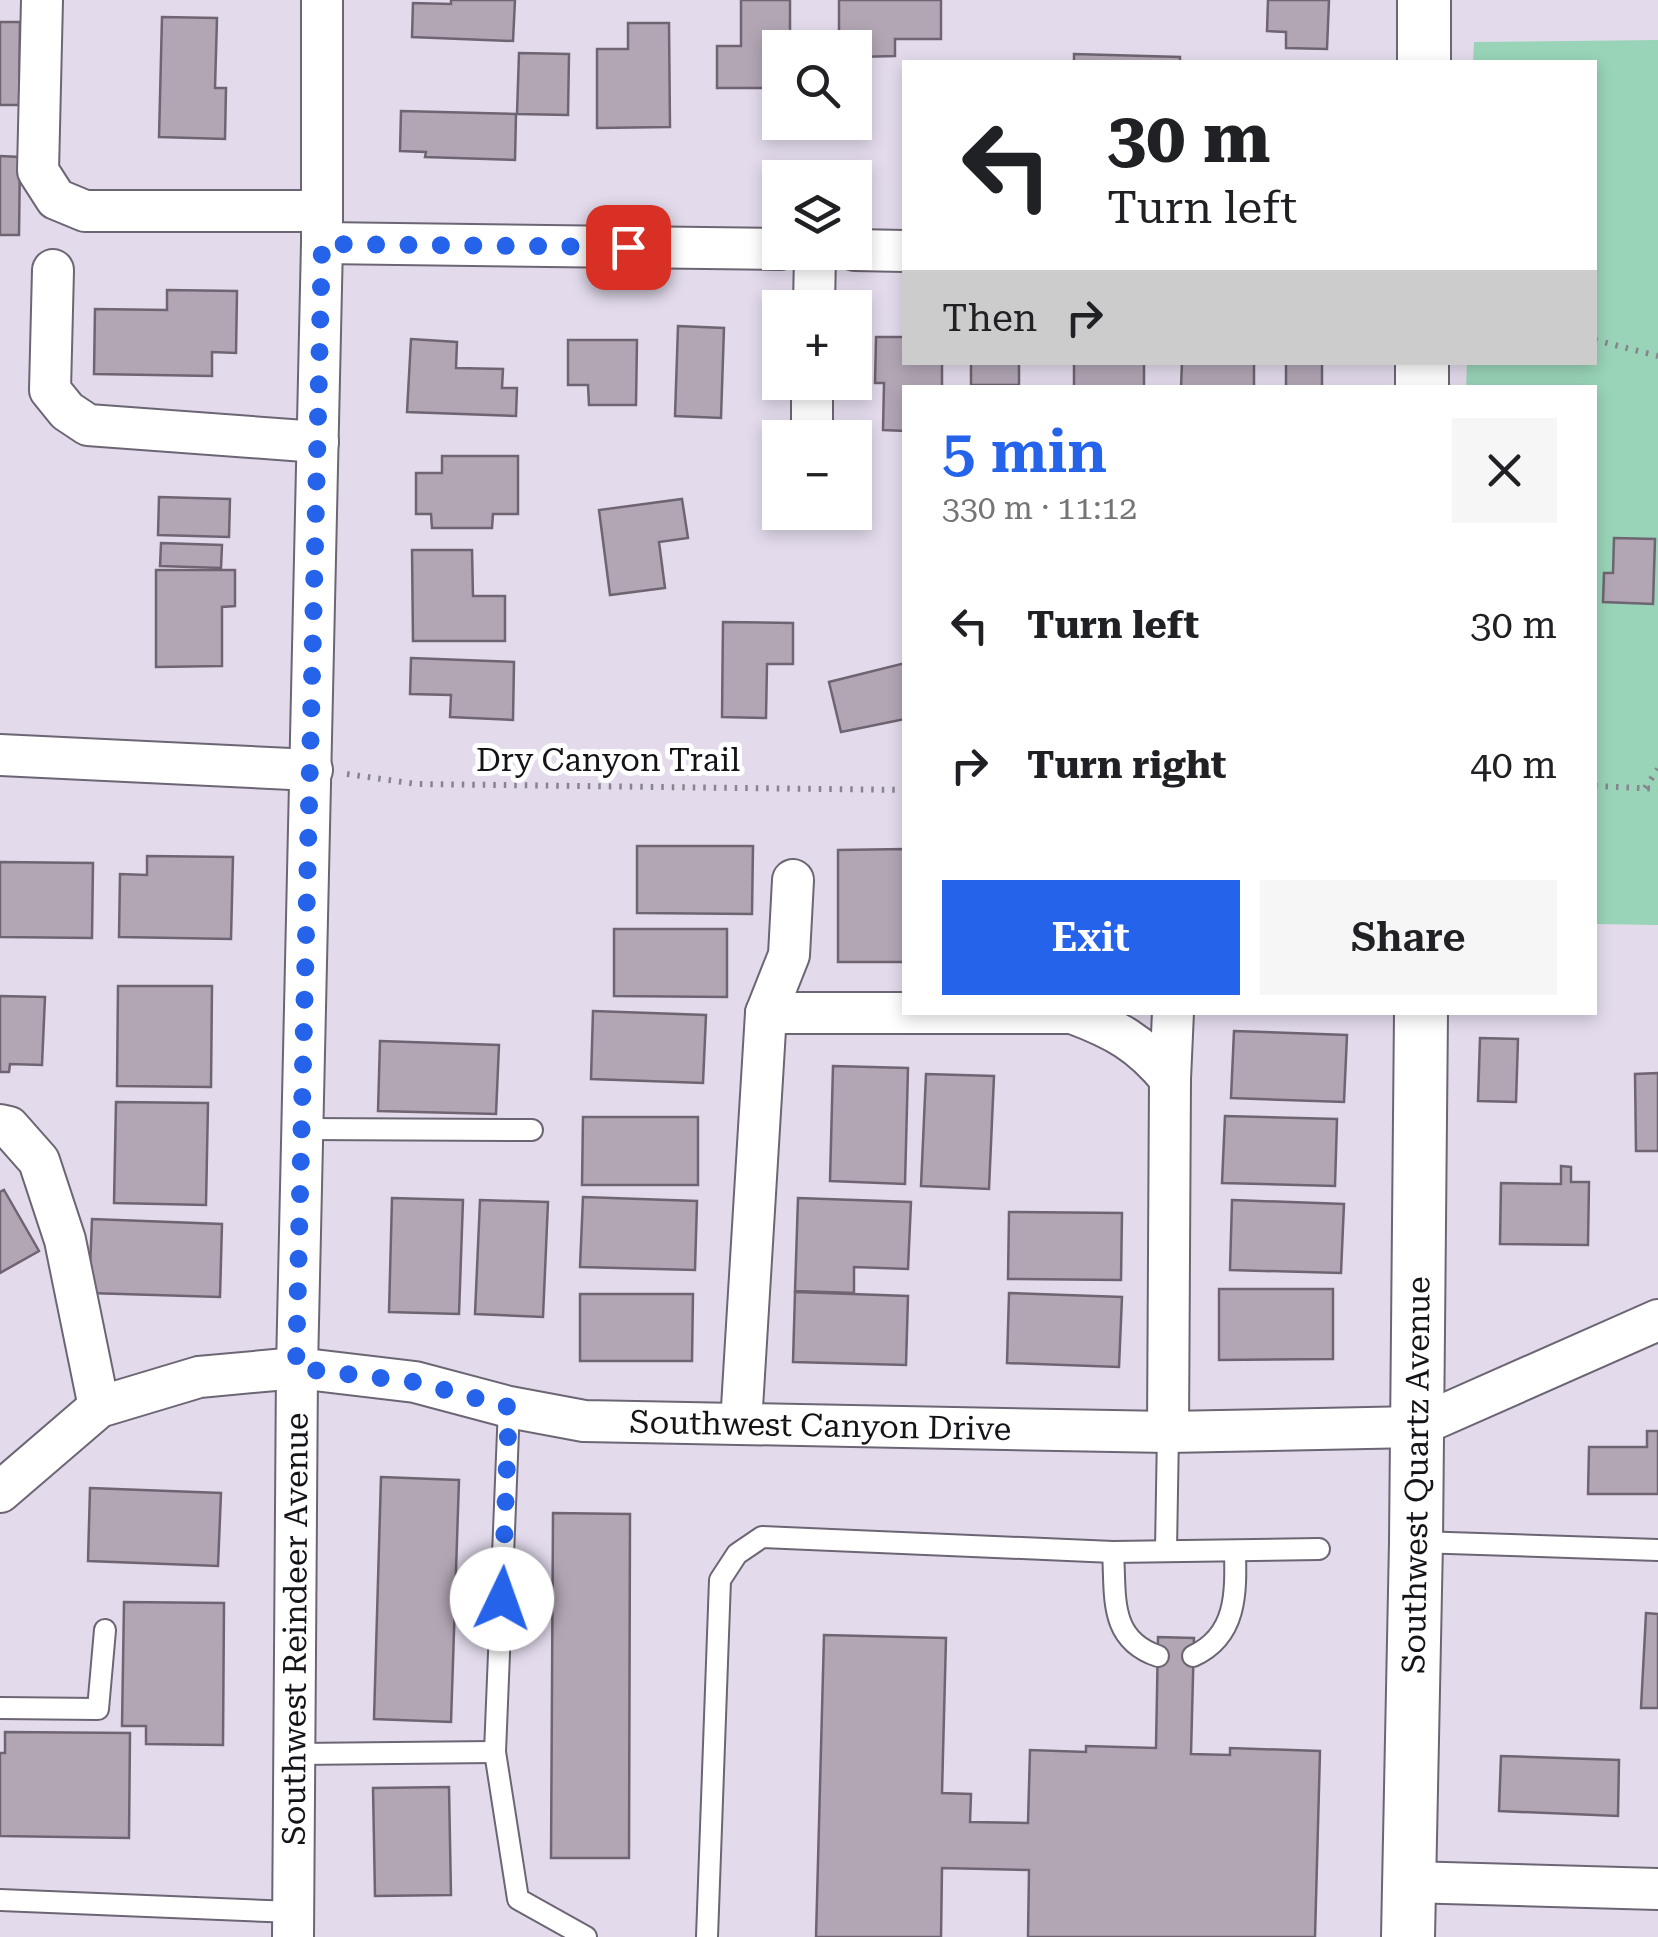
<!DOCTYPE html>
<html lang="en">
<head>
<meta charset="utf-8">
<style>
	:root { --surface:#fff; --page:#f6f6f6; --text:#202124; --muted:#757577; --accent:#2563eb }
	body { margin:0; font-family:"Roboto Serif",serif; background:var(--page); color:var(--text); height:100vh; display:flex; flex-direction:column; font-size:38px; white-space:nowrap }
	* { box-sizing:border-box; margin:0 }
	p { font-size:32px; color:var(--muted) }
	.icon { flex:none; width:55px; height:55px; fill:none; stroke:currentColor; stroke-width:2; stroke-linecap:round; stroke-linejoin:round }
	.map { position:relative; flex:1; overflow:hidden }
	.side { position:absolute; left:902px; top:385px; width:695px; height:630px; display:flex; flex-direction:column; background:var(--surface); border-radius:0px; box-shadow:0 5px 15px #0003 }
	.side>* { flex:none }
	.top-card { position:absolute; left:902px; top:60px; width:695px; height:305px; border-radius:0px; box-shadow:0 5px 15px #0003; background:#fff; color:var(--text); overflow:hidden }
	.tools { position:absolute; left:762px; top:30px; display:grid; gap:20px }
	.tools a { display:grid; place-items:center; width:110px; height:110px; border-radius:0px; background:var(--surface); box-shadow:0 5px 15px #0003; font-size:50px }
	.pin { position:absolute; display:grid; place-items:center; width:85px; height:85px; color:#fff; margin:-42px; border-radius:20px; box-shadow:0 5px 15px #0006 }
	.me { position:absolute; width:110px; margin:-55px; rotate:3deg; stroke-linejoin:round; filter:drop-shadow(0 0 8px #0008) }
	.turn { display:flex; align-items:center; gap:35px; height:210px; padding:0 40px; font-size:45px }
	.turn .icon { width:130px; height:130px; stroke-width:2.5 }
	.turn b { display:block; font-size:70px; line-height:85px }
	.then { display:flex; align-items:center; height:95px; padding:0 40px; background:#0003; gap:20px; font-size:38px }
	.round { display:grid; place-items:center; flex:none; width:105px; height:105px; border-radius:0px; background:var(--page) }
	.headline { display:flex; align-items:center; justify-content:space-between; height:170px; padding:0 40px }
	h1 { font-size:60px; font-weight:600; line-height:75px; color:var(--accent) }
	.button { display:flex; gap:20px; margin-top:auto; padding:20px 40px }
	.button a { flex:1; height:115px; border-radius:0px; background:var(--accent); color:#fff; font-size:40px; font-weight:600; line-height:115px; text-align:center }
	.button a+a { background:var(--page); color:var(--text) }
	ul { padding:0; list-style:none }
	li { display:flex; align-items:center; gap:30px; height:140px; padding:0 40px }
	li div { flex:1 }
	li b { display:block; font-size:38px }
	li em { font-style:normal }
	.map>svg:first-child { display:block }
	.green { fill:#99d4b8 }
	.building { fill:#b2a6b4; stroke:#6f6471; stroke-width:2.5 }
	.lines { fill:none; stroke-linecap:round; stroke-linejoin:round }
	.service-casing { stroke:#6c6573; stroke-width:24 }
	.minor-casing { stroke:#6c6573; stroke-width:44 }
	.tertiary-casing { stroke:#6c6573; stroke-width:56 }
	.path { stroke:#88838f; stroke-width:6; stroke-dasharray:2.5 8; stroke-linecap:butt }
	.service { stroke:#fff; stroke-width:20 }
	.minor { stroke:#fff; stroke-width:40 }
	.tertiary { stroke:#fff; stroke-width:52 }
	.route { stroke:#2563eb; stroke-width:18; stroke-dasharray:0 32.4 }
	.labels { text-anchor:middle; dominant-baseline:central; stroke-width:10; stroke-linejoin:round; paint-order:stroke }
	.street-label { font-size:32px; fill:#151218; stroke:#fff }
</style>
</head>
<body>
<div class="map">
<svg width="1658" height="1937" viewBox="0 0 1658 1937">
	<rect width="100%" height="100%" fill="#e3dbec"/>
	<polygon class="green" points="1658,40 1658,925 1595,924 1595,388 1466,388 1467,363 1595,362 1595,62 1473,62 1474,42"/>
	<g class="building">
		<polygon points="451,0 515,0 513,41 412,37 413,3 451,4"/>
		<polygon points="741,0 790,0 790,48 780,48 780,88 717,88 717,46 741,46"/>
		<polygon points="839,0 941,0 941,39 895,39 895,56 855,57 854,34 839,34"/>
		<polygon points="1268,0 1329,0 1327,49 1286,48 1286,32 1267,31"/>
		<polygon points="162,17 217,18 215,88 226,88 225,139 159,137"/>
		<polygon points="0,22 20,22 19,105 0,105"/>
		<polygon points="628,23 669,23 670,127 597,128 597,49 628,49"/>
		<polygon points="519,53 569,54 568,115 517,114"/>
		<polygon points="1074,54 1180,57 1180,62 1074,62"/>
		<polygon points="401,111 516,114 515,160 425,157 426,152 400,151"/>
		<polygon points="0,156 20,157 19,235 0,235"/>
		<polygon points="167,290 237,291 236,353 212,352 212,376 94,374 95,309 167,310"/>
		<polygon points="678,326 724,328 721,418 675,416"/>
		<polygon points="876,337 905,337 905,362 942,362 942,388 905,388 905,431 883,430 884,383 875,383"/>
		<polygon points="411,339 457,342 456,368 503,369 502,388 517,388 516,416 407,412"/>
		<polygon points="568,340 637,340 636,405 589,405 588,385 568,385"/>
		<rect x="971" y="362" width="48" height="23"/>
		<polygon points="1074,362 1144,362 1144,388 1074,386"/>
		<polygon points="1182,362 1254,362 1254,388 1181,388"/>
		<rect x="1286" y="362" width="36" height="26"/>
		<polygon points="442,456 518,456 518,514 493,514 492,528 432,528 431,514 416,514 416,473 442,473"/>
		<polygon points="159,497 230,499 229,537 158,535"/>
		<polygon points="682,499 688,538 659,542 665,588 610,595 599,510"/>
		<polygon points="1614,538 1655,539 1653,604 1603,602 1604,573 1613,573"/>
		<polygon points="161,543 222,545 221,568 160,566"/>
		<polygon points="412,550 472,550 473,596 505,596 505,641 413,641"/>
		<polygon points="156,570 235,570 235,606 222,607 222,666 156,667"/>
		<polygon points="723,622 793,623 793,664 767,664 766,718 722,717"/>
		<polygon points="411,658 514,662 513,720 450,717 451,695 410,694"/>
		<polygon points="905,663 905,719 841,732 829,682"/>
		<polygon points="637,846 753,846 752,914 637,913"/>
		<polygon points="905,849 905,962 838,962 838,850"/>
		<polygon points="147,856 233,857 231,939 119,937 120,874 147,875"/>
		<polygon points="0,862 93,863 92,938 0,937"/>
		<polygon points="614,929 727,929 727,997 614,996"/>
		<polygon points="118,986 212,986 211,1087 117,1086"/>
		<polygon points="0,996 45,997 42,1065 10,1064 9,1072 0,1072"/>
		<polygon points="593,1011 706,1015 703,1083 591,1079"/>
		<polygon points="1234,1031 1347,1035 1344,1102 1231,1098"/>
		<polygon points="1480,1038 1518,1039 1516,1102 1478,1101"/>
		<polygon points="380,1041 499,1045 496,1114 378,1111"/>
		<polygon points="833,1066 908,1068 905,1184 830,1181"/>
		<polygon points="1658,1073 1658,1151 1636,1151 1635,1074"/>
		<polygon points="926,1074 994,1076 989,1189 921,1186"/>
		<polygon points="116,1102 208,1103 206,1205 114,1203"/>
		<polygon points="1225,1116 1337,1119 1335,1186 1222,1183"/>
		<polygon points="583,1117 698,1117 698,1185 582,1185"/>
		<polygon points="1561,1166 1571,1167 1571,1182 1589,1182 1588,1245 1500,1244 1501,1183 1561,1184"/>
		<polygon points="4,1190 39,1251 0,1273 0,1192"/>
		<polygon points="583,1197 697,1201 695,1270 580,1267"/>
		<polygon points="392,1198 463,1200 459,1314 389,1312"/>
		<polygon points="798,1198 911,1202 908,1269 854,1267 854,1293 795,1291"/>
		<polygon points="480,1200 548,1202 543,1317 475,1314"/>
		<polygon points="1232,1200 1344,1204 1341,1273 1230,1270"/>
		<polygon points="1009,1212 1122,1213 1121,1280 1008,1279"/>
		<polygon points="92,1219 222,1224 220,1297 89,1293"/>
		<polygon points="1219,1289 1333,1289 1333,1359 1219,1360"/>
		<polygon points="795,1292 908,1296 906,1365 793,1362"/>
		<polygon points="1009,1293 1122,1297 1119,1367 1007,1363"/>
		<polygon points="580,1294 693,1294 692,1361 580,1361"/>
		<polygon points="1647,1431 1658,1431 1658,1494 1588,1494 1589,1447 1647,1447"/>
		<polygon points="381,1477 459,1480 451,1722 374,1719"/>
		<polygon points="90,1488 221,1493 218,1566 88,1561"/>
		<polygon points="553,1513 630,1514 629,1858 551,1858"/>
		<polygon points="124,1602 224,1603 223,1745 146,1744 146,1726 122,1726"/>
		<polygon points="1646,1613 1658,1614 1658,1708 1641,1708"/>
		<polygon points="824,1635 946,1638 942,1793 971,1794 970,1822 1028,1823 1030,1750 1086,1752 1086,1746 1156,1748 1158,1637 1194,1638 1191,1754 1230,1755 1230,1748 1320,1751 1315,1937 1028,1937 1029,1870 942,1868 941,1937 816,1937"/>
		<polygon points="5,1732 130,1733 129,1838 0,1836 0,1753 5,1753"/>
		<polygon points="1501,1756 1619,1760 1618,1816 1499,1811"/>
		<polygon points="449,1787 451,1895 375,1896 373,1788"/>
	</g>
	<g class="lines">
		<defs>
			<g id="service">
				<polyline points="304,1129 532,1130"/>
				<polyline points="509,1407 495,1752 518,1899 586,1937"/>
				<polyline points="1418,1542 1658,1550"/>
				<polyline points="1166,1550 1168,1432"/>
				<path d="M1113,1552C1116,1596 1108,1639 1158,1656"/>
				<path d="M1193,1656C1237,1636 1236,1593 1235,1551"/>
				<polyline points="0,1708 98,1709 105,1630"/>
				<polyline points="296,1754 495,1752"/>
				<polyline points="0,1900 293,1912"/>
				<polyline points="707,1937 720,1580 737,1554 762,1537 1113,1552 1319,1549"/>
			</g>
			<g id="minor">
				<polyline points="42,0 38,171 56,199 85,211 322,211"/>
				<polyline points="322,243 780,249"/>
				<polyline points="855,250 905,251"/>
				<polyline points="53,270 50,390 67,411 88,425 318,442"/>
				<polyline points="814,308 815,252"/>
				<polyline points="812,438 812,382"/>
				<polyline points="0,755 312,770"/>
				<path d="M766,1013H1072C1115,1029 1141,1043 1170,1079"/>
				<polyline points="0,1125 9,1127 39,1161 65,1240 99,1407"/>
				<polyline points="741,1424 766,1013 789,955 793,880"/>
				<polyline points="1168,1432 1170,1079 1173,1012"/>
				<path id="s1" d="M0,1492L99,1407L199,1377L297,1368L415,1382L509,1407L584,1421L1168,1432L1416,1427L1658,1320"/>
				<polyline points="1408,1882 1658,1889"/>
				<path id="s2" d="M293,1937L297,1368L322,243V0"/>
			</g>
			<g id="tertiary">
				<polyline points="1424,62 1424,0"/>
				<polyline points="1422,362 1422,388"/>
				<path id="s3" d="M1408,1937L1416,1542L1421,1012"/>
			</g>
		</defs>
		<use href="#service" class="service-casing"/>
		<use href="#minor" class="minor-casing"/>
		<use href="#tertiary" class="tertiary-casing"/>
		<g class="path">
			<polyline points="1595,340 1658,356"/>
			<polyline points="347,774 416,784 905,790"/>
			<polyline points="1595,786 1658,789"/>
			<polyline points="1645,788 1658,769"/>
		</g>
		<use href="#service" class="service"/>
		<use href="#minor" class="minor"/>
		<use href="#tertiary" class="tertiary"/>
	</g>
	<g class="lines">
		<polyline class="route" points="502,1599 509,1407 415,1382 296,1368 322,244 628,247"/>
	</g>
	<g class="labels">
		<g class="street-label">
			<text x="608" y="760">Dry Canyon Trail</text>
			<text stroke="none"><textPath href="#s1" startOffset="862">Southwest Canyon Drive</textPath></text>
			<text stroke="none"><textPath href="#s3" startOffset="462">Southwest Quartz Avenue</textPath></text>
			<text stroke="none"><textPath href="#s2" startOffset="308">Southwest Reindeer Avenue</textPath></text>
		</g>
	</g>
</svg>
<div class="tools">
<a><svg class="icon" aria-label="search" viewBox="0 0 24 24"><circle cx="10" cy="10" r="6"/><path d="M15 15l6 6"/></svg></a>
<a><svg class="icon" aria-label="layers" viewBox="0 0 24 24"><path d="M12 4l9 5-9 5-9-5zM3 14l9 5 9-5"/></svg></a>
<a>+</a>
<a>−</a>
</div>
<div class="pin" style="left:628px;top:247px;background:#d93025"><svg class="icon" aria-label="arrive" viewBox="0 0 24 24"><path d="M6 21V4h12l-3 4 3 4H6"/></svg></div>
<svg class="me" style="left:502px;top:1599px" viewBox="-20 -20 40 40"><circle r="19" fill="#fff"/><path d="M0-13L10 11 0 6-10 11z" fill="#2563eb"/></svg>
<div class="top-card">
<div class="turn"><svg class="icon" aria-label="left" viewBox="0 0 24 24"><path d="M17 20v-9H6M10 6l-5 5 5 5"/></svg><div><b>30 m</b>Turn left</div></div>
<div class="then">Then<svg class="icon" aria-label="right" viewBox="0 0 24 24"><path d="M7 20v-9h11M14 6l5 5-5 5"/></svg></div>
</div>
<section class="side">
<div class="headline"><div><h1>5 min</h1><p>330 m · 11:12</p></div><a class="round"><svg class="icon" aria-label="close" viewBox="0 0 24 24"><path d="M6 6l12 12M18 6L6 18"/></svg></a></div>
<ul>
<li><svg class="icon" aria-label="left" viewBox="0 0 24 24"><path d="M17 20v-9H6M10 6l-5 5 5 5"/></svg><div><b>Turn left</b></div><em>30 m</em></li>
<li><svg class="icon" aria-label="right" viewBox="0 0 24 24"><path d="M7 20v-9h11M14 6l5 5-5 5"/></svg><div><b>Turn right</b></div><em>40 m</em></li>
</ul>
<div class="button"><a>Exit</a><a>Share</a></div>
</section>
</div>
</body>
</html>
